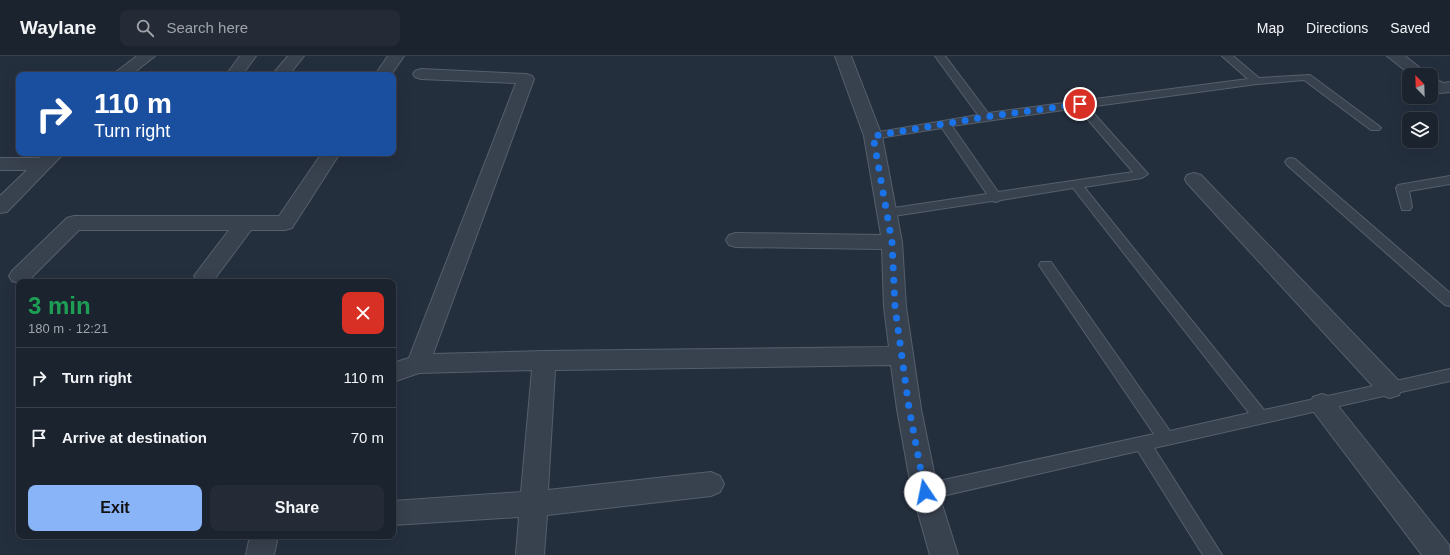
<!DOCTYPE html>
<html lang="en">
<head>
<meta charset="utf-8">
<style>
	:root { --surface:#1b232e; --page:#242b36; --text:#f1f3f6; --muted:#a0a4aa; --line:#39404a; --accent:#8ab4f8 }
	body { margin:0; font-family:Arial,sans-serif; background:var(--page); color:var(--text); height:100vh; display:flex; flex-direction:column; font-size:15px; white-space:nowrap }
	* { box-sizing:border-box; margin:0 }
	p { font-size:13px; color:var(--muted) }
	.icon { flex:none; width:22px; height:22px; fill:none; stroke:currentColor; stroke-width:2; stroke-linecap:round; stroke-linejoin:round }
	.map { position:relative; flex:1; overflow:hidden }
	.sheet { position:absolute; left:16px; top:223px; width:380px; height:260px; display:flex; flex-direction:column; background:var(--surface); border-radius:8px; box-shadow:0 4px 16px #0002,0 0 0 1px var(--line) }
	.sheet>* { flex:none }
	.guide { position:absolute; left:16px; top:16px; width:380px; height:84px; border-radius:8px; box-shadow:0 4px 16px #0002,0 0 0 1px var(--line); background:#1a4fa0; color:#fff; overflow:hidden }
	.needle { width:26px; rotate:337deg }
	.fabs { position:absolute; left:1402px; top:12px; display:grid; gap:8px }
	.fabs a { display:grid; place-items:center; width:36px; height:36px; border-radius:8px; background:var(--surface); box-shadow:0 4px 16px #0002,0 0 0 1px var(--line); font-size:20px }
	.pin { position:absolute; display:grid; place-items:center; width:34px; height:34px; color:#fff; margin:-17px; border:2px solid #fff; border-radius:50%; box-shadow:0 1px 4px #0007 }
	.me { position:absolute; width:44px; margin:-22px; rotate:349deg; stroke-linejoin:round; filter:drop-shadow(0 0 3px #0008) }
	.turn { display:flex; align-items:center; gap:14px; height:84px; padding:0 12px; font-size:18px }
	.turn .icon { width:52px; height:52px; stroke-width:2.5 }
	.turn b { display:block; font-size:28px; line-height:34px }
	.round { display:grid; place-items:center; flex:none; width:42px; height:42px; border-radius:8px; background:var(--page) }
	.head { display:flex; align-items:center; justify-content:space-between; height:68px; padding:0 12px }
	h1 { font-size:24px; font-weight:700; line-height:30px; color:#1e9e55 }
	.primary-button { display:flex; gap:8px; margin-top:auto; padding:8px 12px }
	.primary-button a { flex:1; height:46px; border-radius:8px; background:var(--accent); color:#111; font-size:16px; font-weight:700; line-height:46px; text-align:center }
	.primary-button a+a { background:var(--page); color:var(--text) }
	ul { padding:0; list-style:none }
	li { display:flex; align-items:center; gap:12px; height:60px; padding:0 12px; border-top:1px solid var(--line) }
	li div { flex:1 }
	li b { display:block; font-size:15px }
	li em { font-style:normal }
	header { display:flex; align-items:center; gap:24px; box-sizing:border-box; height:56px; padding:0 20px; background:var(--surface); border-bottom:1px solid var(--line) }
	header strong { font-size:19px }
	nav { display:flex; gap:22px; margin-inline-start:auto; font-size:14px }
	.search { width:280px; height:36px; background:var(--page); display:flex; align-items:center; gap:10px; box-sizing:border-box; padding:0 14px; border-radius:8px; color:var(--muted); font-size:15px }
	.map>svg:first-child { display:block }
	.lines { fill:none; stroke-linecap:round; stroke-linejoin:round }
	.service-casing { stroke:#565f6c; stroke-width:2 }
	.minor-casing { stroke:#565f6c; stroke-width:2 }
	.service { fill:#38414e; fill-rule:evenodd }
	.minor { fill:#38414e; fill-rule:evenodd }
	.route { stroke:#1a73e8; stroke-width:7; stroke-dasharray:0 12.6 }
</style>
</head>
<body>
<header>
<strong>Waylane</strong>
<div class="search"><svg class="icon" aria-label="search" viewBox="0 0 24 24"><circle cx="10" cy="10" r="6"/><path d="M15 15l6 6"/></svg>Search here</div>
<nav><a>Map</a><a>Directions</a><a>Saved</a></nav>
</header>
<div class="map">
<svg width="1450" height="499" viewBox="0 0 1450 499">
	<rect width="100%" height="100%" fill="#242f3e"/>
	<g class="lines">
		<defs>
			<g id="service">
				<path d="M935,0H945L988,57L1248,23L1222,0H1233L1259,22L1310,19L1379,70L1381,72L1379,74H1371L1304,24L1257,28L1088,51L1148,118L1142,122L1084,131L1264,354L1450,313V325L1154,392L1222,499H1203L1138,395L925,444L919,441L917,436L919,431L925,428L1154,378L1041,212L1039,209L1041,206H1051L1170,375L1249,357L1073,132L1001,144L996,146L992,145L887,161L883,160L881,157L883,154L887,153L987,138L942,72L873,83L867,80L873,77L978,59ZM1078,52L1133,116L998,136L952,70Z"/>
				<polygon points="1291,102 1295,103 1450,237 1450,250 1445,249 1287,109 1285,106 1287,103"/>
				<polygon points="1450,120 1450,128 1409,135 1412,151 1410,154 1402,154 1396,132 1398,129"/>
			</g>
			<g id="minor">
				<polygon points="137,0 155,0 131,19 112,19"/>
				<polygon points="240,0 256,0 242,19 226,19"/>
				<polygon points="288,0 304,0 289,19 272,19"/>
				<polygon points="388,0 404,0 391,19 375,19"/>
				<polygon points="835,0 851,0 882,80 902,186 906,251 921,353 938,436 958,499 930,499 912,436 897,353 891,309 555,314 548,434 711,416 720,420 724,428 720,436 711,440 547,459 544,499 516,499 519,461 393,469 393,445 521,436 532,314 419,317 393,326 393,307 409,302 516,27 421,23 415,21 413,18 415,15 421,13 526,18 532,20 534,23 433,298 544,295 889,291 884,251 882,193 736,191 729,189 726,184 729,179 736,177 881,179 864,80"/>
				<polygon points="1387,0 1405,0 1429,19 1411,19"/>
				<polygon points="1431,21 1443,27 1450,26 1450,36 1440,37 1431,33"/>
				<polygon points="44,97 64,97 7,156 0,157 0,140 27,114 0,114 0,102 39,102"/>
				<polygon points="322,97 340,97 292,172 285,174 251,174 213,225 200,226 194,220 229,174 79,174 28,225 19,227 12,225 9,220 12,215 67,162 74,160 279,160"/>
				<polygon points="1194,117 1201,119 1399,325 1402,332 1399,339 1390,342 1381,339 1187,127 1185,123 1187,119"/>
				<polygon points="1322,338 1331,341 1449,489 1450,499 1422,499 1313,355 1310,348 1313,341"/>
				<polygon points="250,480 278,480 274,499 246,499"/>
			</g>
		</defs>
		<use href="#service" class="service-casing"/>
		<use href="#minor" class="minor-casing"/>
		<use href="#service" class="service"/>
		<use href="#minor" class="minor"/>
	</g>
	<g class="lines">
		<polyline class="route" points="925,436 909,352 895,251 892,186 873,80 985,61 1080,48"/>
	</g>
</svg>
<div class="fabs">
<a><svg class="needle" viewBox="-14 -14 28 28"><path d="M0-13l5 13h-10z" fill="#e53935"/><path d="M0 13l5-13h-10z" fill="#a0a4aa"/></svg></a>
<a><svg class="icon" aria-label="layers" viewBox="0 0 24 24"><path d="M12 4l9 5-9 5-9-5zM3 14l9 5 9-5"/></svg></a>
</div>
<div class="pin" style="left:1080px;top:48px;background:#d93025"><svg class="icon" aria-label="arrive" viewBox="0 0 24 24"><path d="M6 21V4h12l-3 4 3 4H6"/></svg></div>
<svg class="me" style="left:925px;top:436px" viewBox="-20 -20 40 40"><circle r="19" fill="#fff"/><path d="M0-13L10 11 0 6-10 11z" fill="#1a73e8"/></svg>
<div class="guide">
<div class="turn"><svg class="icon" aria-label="right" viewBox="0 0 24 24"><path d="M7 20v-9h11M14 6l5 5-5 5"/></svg><div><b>110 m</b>Turn right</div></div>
</div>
<section class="sheet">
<div class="head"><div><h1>3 min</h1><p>180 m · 12:21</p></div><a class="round" style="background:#d93025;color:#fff"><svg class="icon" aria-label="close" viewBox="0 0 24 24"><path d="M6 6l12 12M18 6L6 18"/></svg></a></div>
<ul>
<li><svg class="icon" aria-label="right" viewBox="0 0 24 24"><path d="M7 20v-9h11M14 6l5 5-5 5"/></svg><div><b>Turn right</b></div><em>110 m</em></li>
<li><svg class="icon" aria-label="arrive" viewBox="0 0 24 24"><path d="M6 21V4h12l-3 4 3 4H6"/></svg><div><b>Arrive at destination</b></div><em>70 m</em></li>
</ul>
<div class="primary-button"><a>Exit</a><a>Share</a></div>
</section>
</div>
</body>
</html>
